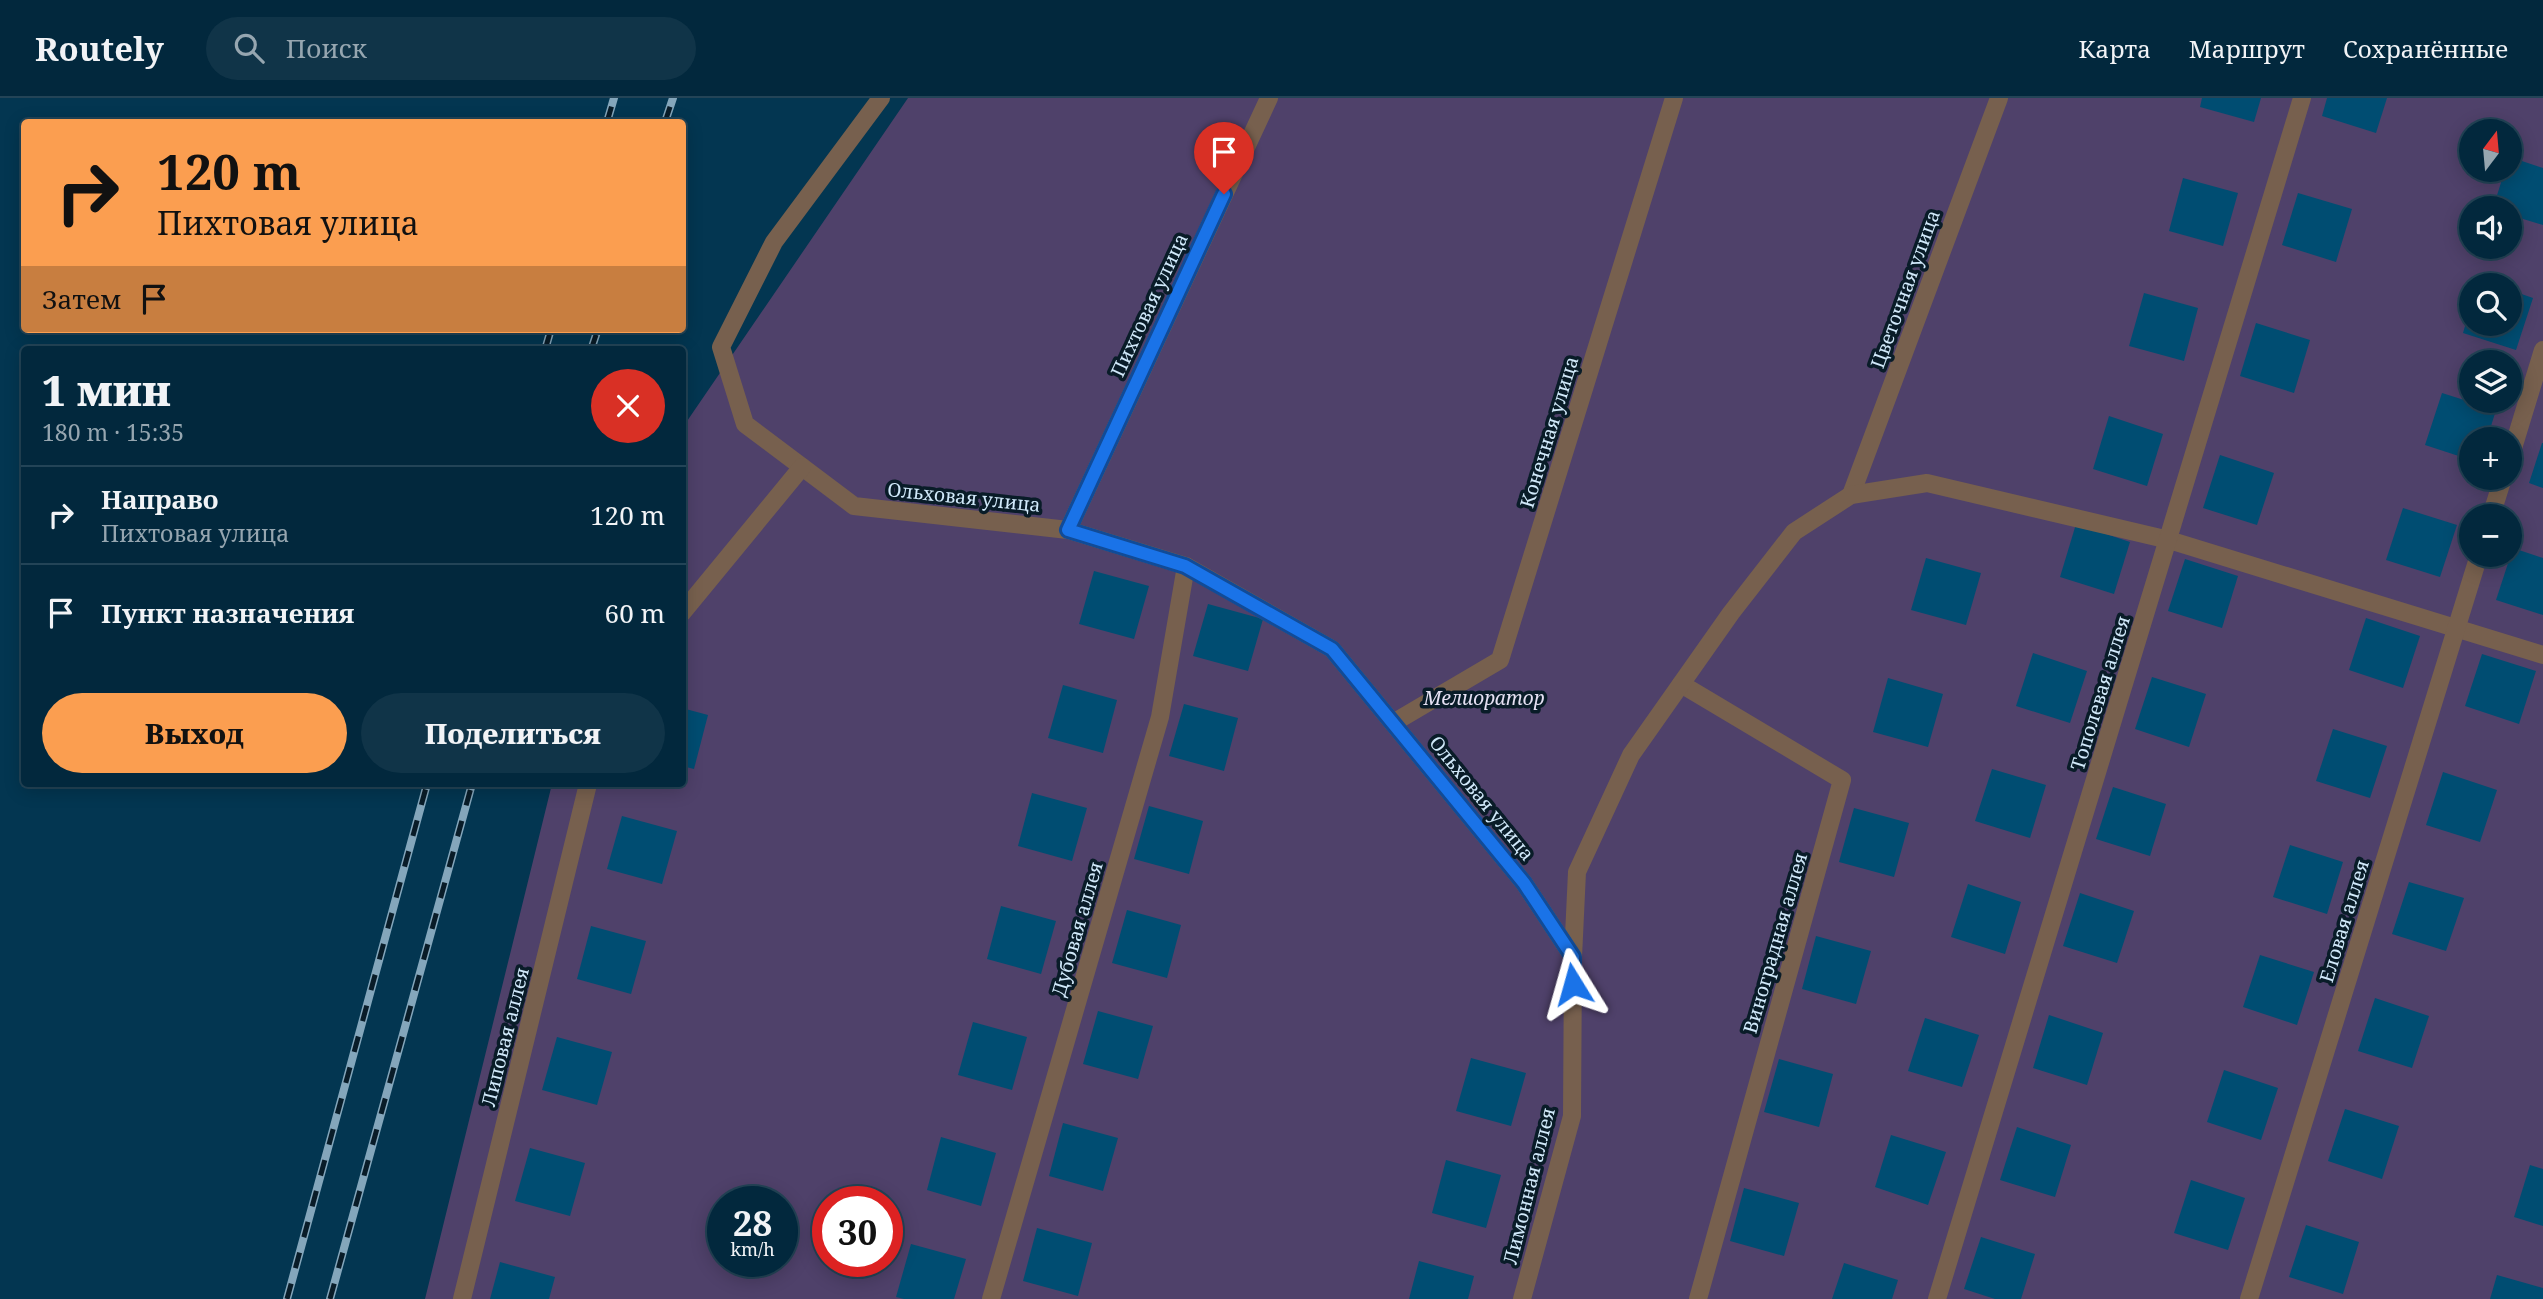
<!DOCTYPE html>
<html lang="ru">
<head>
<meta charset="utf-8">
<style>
	:root { --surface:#02283d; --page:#103448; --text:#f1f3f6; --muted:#96a6b0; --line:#234457; --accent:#fb9e50 }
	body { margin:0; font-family:"Noto Serif",serif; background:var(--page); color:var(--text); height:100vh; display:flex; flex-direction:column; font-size:26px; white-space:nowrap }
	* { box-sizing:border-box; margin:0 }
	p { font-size:23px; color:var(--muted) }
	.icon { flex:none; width:38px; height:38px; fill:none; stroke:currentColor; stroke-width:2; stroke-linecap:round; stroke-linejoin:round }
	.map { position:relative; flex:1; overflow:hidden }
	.drawer { position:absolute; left:21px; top:248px; width:665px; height:441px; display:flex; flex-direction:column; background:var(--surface); border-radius:7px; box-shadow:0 4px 18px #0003,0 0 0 2px var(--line) }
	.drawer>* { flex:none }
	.top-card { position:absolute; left:21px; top:21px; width:665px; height:214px; border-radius:7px; box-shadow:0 4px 18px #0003,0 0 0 2px var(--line); background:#fb9e50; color:#111; overflow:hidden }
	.needle { width:46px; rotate:16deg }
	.controls { position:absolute; left:2459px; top:21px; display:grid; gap:14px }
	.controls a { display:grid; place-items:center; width:63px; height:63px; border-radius:50%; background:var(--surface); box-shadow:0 4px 18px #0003,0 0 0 2px var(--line); font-size:35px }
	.speed { position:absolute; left:707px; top:1088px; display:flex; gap:14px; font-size:35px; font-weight:700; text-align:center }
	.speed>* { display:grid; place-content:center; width:91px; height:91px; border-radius:50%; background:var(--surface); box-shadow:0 4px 18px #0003,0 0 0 2px var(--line); line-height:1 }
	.speed small { font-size:18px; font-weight:400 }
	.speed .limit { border:10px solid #d22; background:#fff; color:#111 }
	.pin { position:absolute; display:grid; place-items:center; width:60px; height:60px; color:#fff; margin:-72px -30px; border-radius:50% 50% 50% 0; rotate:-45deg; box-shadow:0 0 7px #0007 }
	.pin .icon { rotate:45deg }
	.me { position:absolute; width:77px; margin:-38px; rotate:352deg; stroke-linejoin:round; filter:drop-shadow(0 0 5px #0008) }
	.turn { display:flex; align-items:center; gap:24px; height:147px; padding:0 21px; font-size:32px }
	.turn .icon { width:91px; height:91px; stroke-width:2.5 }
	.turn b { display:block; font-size:49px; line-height:60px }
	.then { display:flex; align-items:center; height:66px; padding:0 21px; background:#0003; gap:14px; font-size:26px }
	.round { display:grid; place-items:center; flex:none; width:74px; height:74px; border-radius:37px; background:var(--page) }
	.headline { display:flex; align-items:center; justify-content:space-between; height:119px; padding:0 21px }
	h1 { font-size:42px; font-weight:800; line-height:52px }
	.button { display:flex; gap:14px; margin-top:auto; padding:14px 21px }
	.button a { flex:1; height:80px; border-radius:42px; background:var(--accent); color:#111; font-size:28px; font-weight:800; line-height:80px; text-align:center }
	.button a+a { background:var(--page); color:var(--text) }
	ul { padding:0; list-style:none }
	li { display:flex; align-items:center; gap:21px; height:98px; padding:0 21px; border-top:2px solid var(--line) }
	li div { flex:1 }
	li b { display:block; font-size:26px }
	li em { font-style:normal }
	header { display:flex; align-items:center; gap:42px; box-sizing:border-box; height:98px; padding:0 35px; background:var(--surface); border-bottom:2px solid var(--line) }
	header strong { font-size:33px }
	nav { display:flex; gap:38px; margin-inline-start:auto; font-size:24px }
	.search { width:490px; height:63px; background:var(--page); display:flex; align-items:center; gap:18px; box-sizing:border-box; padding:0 24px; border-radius:38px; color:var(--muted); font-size:26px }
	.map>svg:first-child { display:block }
	.green { fill:#4f416a; fill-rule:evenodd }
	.building { fill:#004d72 }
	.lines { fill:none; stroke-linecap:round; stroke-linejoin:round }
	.street { stroke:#77604e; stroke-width:18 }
	.rail-casing { stroke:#84a6bb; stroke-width:8 }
	.rail { stroke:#091c28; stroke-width:5; stroke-dasharray:16; stroke-linecap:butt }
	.route-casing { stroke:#114b97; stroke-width:18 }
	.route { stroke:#1a73e8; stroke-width:12 }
	.labels { text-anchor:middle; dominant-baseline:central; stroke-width:7; stroke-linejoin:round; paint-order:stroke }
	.street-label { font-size:19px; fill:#d1e9fa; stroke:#091c28 }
	.park-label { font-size:19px; font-style:italic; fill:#e6e1f3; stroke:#091c28 }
</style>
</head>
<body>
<header>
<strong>Routely</strong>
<div class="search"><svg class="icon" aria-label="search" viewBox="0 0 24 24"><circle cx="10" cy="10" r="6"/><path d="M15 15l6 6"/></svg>Поиск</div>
<nav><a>Карта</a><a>Маршрут</a><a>Сохранённые</a></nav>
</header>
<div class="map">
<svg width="2543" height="1201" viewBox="0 0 2543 1201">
	<rect width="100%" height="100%" fill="#033651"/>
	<path class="green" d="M908,0H2543V1201H425L552,686H682L683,329ZM2471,33H2510V72H2471ZM2471,110H2510V149H2471ZM2471,187H2510V226H2471ZM2471,264H2510V303H2471ZM2471,341H2510V380H2471ZM2471,418H2510V457H2471ZM723,1104H782V1164H723ZM828,1104H887V1164H828Z"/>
	<g class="building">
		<polygon points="2202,0 2261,0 2254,24 2200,9"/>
		<polygon points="2327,0 2387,0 2376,35 2322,18"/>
		<polygon points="2510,59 2543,70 2543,127 2510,117 2510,110 2493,110 2505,72 2510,72"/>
		<polygon points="2183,80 2238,95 2223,148 2169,133"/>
		<polygon points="2298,95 2352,111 2336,164 2282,147"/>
		<polygon points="2510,192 2533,200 2516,252 2463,235 2470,211 2471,226 2510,226"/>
		<polygon points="2144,195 2198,210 2184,263 2129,248"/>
		<polygon points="2256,225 2310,242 2294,295 2240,278"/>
		<polygon points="2442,295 2496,312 2487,341 2471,341 2471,362 2425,347"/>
		<polygon points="2109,318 2163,336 2147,388 2093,371"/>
		<polygon points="2542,345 2543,345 2543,390 2529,385"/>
		<polygon points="2220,357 2274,375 2257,427 2203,410"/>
		<polygon points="2403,410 2457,427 2440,479 2386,462"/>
		<polygon points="2076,426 2130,444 2114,496 2060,479"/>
		<polygon points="2513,450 2543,460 2543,517 2496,502"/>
		<polygon points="1926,460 1981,475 1966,527 1911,512"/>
		<polygon points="2185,461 2238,478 2222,530 2168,513"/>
		<polygon points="1094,473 1149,488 1134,541 1079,526"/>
		<polygon points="1208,506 1263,521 1248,573 1193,558"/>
		<polygon points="2366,520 2420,538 2403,590 2349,572"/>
		<polygon points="2033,555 2087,573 2070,625 2016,608"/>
		<polygon points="2482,556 2536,573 2519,626 2465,608"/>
		<polygon points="2152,579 2206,596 2189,649 2135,631"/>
		<polygon points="1888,580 1943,596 1928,649 1873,634"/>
		<polygon points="1063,587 1117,602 1103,655 1048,640"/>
		<polygon points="1184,606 1238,620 1224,673 1169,658"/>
		<polygon points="682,610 708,617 694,671 682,668"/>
		<polygon points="2333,631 2387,648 2370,700 2316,683"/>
		<polygon points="1992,671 2046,687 2030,740 1975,723"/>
		<polygon points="2443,674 2497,692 2480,744 2426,727"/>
		<polygon points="2113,689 2166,706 2150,758 2096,741"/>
		<polygon points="1032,695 1087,710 1072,763 1018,748"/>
		<polygon points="1149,708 1203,723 1189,776 1134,761"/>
		<polygon points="1854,710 1909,725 1894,779 1839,764"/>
		<polygon points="622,718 677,733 662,786 607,771"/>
		<polygon points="2290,747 2343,764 2327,816 2273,799"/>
		<polygon points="2409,784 2464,800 2446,853 2392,836"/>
		<polygon points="1968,786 2021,804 2005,856 1951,839"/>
		<polygon points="2080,795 2134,813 2117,865 2063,848"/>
		<polygon points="1001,808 1056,823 1041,876 987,861"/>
		<polygon points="1127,812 1181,827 1167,880 1112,865"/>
		<polygon points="591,828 646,843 631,896 577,881"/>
		<polygon points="1816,838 1871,853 1856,906 1802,891"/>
		<polygon points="2260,857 2314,874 2297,927 2243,909"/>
		<polygon points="2375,900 2429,918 2412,970 2358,953"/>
		<polygon points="1098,913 1153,928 1138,981 1083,966"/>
		<polygon points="2049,917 2103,935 2087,987 2033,970"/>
		<polygon points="1925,920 1979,937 1962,989 1908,973"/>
		<polygon points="973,924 1027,939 1012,992 958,977"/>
		<polygon points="557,939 612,954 597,1007 542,992"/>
		<polygon points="1471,960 1526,975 1511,1028 1456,1013"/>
		<polygon points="1779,961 1833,976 1819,1029 1764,1014"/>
		<polygon points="2224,972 2278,990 2261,1042 2207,1024"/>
		<polygon points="2345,1011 2399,1028 2382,1081 2328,1063"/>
		<polygon points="1063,1025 1118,1040 1103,1093 1049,1078"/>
		<polygon points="2017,1029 2071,1047 2055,1099 2000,1082"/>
		<polygon points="1891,1037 1946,1054 1928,1107 1875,1089"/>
		<polygon points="941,1039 996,1055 981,1108 927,1092"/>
		<polygon points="530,1050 585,1065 570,1118 515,1103"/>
		<polygon points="1446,1062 1501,1077 1486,1130 1432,1115"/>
		<polygon points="2530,1067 2543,1071 2543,1128 2514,1119"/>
		<polygon points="2191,1082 2245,1100 2228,1152 2174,1135"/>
		<polygon points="1744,1090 1799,1105 1784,1158 1730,1143"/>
		<polygon points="2306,1127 2359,1144 2343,1196 2289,1179"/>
		<polygon points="1037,1130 1092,1145 1078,1198 1023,1183"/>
		<polygon points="1981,1139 2035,1156 2021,1201 1995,1201 1964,1191"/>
		<polygon points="911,1146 966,1161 954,1201 904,1201 896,1199"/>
		<polygon points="1419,1163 1474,1178 1468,1201 1409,1201"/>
		<polygon points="500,1164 555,1179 549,1201 490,1201"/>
		<polygon points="1844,1165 1898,1182 1892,1201 1832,1201"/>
		<polygon points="2497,1177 2543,1190 2543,1201 2490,1201"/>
	</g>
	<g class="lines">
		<g class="street">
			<polyline points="881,0 774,144 721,249 745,326 854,408 1068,432 1186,468 1332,551 1524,785 1573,859"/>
			<polyline points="2510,360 2543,252"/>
			<polyline points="1851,397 1999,0"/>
			<polyline points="2491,418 2503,380"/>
			<polyline points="1068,432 1269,0"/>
			<polyline points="682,515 802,369"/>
			<polyline points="1681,586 1842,682 1698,1201"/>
			<polyline points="1393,625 1500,562 1674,0"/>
			<polyline points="462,1201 588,686"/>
			<polyline points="991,1201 1160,619 1186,468"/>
			<polyline points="1522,1201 1572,1018 1573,859 1577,774 1631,657 1731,515 1794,434 1851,397 1927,385 2169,442 2543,557"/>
			<polyline points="1937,1201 2302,0"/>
			<polyline points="2249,1201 2479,457"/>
		</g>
		<defs>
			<g id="rail">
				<polyline points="607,24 614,0"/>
				<polyline points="665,24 673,0"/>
				<polyline points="545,252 551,231"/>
				<polyline points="591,252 598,231"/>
				<polyline points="287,1201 427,686"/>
				<polyline points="330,1201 472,686"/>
			</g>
		</defs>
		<use href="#rail" class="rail-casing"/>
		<use href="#rail" class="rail"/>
	</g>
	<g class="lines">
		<defs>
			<polyline id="route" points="1224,96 1068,432 1185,468 1332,551 1524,785 1573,859 1573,886"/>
		</defs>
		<use href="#route" class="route-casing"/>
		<use href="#route" class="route"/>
	</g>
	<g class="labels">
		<g class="street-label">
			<text transform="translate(1905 191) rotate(-70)">Цветочная улица</text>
			<text transform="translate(1149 207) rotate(-65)">Пихтовая улица</text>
			<text transform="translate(1549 334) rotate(-73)">Конечная улица</text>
			<text transform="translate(964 399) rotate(6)">Ольховая улица</text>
			<text transform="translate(2100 595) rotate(-73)">Тополевая аллея</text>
			<text transform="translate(1482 700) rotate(51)">Ольховая улица</text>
			<text transform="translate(2344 823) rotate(-73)">Еловая аллея</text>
			<text transform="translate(1077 831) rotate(-74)">Дубовая аллея</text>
			<text transform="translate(1775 845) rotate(-74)">Виноградная аллея</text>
			<text transform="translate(505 939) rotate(-76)">Липовая аллея</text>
			<text transform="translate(1529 1088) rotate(-76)">Лимонная аллея</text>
		</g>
		<g class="park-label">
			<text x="1484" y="600">Мелиоратор</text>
		</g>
	</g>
</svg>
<div class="controls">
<a><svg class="needle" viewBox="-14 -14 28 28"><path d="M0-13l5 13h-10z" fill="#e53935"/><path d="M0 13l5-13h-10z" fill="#96a6b0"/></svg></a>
<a><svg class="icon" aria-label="sound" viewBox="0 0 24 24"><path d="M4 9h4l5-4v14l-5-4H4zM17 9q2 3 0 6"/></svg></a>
<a><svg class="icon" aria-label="search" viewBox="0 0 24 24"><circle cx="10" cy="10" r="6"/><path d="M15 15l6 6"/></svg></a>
<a><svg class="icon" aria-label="layers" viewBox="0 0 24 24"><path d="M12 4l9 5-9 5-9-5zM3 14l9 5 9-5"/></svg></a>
<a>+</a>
<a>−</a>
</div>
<div class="speed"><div>28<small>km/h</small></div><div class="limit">30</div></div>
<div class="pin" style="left:1224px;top:96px;background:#d93025"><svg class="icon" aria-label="arrive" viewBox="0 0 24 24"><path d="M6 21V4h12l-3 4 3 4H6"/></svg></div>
<svg class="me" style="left:1573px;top:886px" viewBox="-20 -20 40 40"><path d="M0-17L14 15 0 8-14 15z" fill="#1a73e8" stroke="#fff" stroke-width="4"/></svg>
<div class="top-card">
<div class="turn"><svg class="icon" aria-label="right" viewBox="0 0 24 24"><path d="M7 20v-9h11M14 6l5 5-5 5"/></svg><div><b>120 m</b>Пихтовая улица</div></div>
<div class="then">Затем<svg class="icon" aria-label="arrive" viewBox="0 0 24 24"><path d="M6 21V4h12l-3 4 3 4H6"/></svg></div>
</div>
<section class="drawer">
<div class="headline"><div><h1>1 мин</h1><p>180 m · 15:35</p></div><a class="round" style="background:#d93025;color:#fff"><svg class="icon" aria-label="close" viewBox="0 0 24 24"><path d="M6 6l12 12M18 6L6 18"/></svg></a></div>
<ul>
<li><svg class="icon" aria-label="right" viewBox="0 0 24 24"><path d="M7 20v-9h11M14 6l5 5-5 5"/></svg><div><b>Направо</b><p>Пихтовая улица</p></div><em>120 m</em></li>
<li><svg class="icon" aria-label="arrive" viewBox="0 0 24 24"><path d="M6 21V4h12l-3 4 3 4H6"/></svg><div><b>Пункт назначения</b></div><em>60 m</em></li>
</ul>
<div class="button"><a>Выход</a><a>Поделиться</a></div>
</section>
</div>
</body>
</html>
